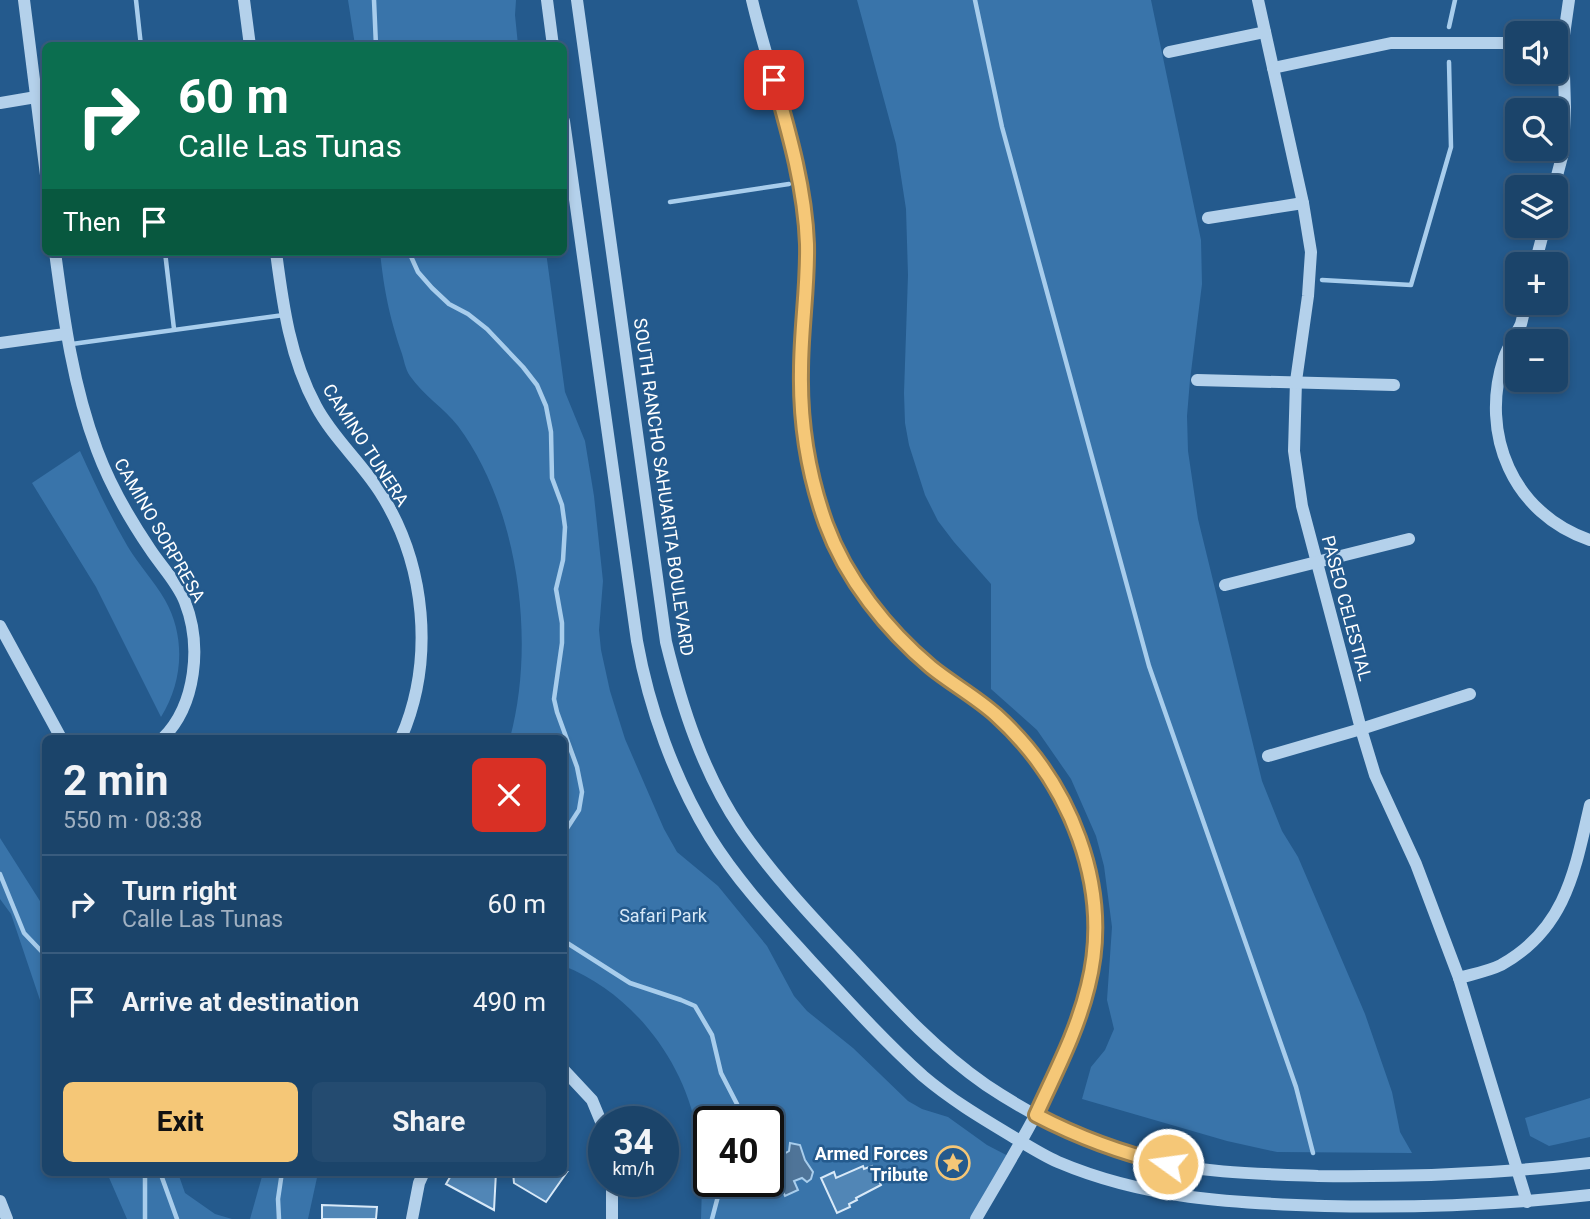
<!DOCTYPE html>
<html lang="en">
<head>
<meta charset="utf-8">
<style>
	:root { --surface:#1b446a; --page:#244b70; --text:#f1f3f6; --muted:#a0b0c1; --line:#395c7e; --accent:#f5c777 }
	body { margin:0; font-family:Roboto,sans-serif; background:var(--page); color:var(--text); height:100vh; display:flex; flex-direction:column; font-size:26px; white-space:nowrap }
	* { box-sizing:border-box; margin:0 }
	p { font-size:23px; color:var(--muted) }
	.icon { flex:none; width:38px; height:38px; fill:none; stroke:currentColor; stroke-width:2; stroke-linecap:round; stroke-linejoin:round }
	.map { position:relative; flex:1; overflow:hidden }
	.sheet { position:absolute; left:42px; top:735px; width:525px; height:441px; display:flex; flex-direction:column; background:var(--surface); border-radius:10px; box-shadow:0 4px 10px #0003,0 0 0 2px var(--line) }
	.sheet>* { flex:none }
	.banner { position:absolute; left:42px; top:42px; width:525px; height:214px; border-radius:10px; box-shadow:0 4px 10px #0003,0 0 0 2px var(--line); background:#0b6e4f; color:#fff; overflow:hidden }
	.tools { position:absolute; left:1505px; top:21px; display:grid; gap:14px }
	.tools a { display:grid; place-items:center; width:63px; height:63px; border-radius:10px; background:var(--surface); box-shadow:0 4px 10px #0003,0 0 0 2px var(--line); font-size:35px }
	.speed { position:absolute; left:588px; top:1106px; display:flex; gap:14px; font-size:35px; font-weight:700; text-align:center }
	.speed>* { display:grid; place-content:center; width:91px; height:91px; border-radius:50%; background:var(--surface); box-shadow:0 4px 10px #0003,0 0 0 2px var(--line); line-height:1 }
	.speed small { font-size:18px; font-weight:400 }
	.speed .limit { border:4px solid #111; border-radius:10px; background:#fff; color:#111 }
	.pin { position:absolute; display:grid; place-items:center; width:60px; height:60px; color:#fff; margin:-30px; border-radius:14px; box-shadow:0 4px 10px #0006 }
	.me { position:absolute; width:77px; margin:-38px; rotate:284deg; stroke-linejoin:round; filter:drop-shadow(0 0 5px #0008) }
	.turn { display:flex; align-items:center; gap:24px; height:147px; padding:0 21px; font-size:32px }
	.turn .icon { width:91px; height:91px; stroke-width:2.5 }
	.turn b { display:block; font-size:49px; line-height:60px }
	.then { display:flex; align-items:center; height:66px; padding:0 21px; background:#0003; gap:14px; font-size:26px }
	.round { display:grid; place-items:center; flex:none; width:74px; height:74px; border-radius:10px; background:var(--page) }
	.summary { display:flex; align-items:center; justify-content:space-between; height:119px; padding:0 21px }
	h1 { font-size:42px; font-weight:700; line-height:52px }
	.primary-button { display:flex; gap:14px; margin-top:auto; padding:14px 21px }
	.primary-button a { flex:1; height:80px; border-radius:10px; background:var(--accent); color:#111; font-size:28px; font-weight:700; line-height:80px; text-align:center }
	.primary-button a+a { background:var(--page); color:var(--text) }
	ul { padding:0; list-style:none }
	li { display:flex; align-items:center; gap:21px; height:98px; padding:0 21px; border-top:2px solid var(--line) }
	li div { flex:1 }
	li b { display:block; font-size:26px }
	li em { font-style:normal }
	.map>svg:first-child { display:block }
	.green { fill:#3974aa; fill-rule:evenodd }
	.water { fill:#4f7498; stroke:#a8cdec; stroke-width:2 }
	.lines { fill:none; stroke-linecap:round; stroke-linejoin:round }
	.stream { stroke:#a8cdec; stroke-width:4.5 }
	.building { fill:#5186b6; stroke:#d8e9f8; stroke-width:2 }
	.minor { stroke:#b4d1eb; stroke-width:12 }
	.route-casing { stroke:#9f814d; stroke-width:18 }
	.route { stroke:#f5c777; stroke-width:12 }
	.labels { text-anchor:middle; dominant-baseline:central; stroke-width:5; stroke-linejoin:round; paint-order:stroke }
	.street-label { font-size:18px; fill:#fff; stroke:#245a8d }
	.park-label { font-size:18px; fill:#d8e9f8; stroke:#245a8d }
	.poi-label { font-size:18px; font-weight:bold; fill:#fff; stroke:#245a8d; text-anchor:end }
</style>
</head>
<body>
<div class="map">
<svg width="1590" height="1219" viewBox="0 0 1590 1219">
	<rect width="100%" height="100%" fill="#245a8d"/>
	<g class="green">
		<polygon points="348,0 516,0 515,15 518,45 355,45"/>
		<polygon points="857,0 1151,0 1201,240 1202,284 1190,380 1187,416 1188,451 1198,519 1262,781 1282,831 1298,857 1365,1014 1392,1092 1400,1132 1412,1153 1277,1152 1227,1141 1082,1099 1091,1067 1105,1050 1114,1029 1107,1000 1112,927 1104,866 1096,836 1071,779 1037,730 991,689 991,584 954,542 938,521 925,495 909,445 905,423 904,393 908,275 906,209 896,144"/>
		<path d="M380,252H546L565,392L585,441L594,496L603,581L599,630L601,650L610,691L625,739L664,829L677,852L718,886L767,946L794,996L807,1011L853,1048L908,1101L922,1109L948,1117L987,1145L1012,1158L976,1219H701C702,1190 703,1161 697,1132C684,1060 632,993 564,966V738H510C536,642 519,508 458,426C444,408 423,395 410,376C405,369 404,359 401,351C389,315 384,290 380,252ZM709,1122H768V1181H709Z"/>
		<path d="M80,451C95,484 110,516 128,547C139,565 154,581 165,600C186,637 183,682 161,717L96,587L32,483Z"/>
		<polygon points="0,838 45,909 45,1015 11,914 0,899"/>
		<polygon points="1590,1098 1590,1137 1549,1146 1530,1136 1525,1118"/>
		<polygon points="107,1173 178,1173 185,1193 215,1214 232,1219 127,1219"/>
		<polygon points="263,1173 318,1173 308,1219 250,1219"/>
	</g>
	<polygon class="water" points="790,1143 800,1145 805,1160 813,1172 811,1179 807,1182 802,1178 794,1181 798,1190 785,1196 768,1158 768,1150 778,1146 782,1155 789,1151"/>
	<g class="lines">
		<g class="stream">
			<polyline points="136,0 141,46"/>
			<polyline points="374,0 376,46"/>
			<polyline points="975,0 1002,127 1149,666 1296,1087 1313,1153"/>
			<polyline points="1449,27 1455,0"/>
			<polyline points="670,202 789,184"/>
			<polyline points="165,252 174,329"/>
			<polyline points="409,252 418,272 432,288 449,304 468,314 487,329 523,367 537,385 546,406 551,432 552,478 562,505 565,527 563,560 556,589 562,623 562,643 554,699 557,712 577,767 582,792 579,810 564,833"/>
			<polyline points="1322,280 1411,285 1451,147 1449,62"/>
			<polyline points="72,344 284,315"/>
			<polyline points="0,874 24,933 46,956"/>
			<polyline points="564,941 630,983 681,1000 695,1006 712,1035 721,1073 738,1106 739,1122"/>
			<polyline points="145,1172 145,1219"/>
			<polyline points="160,1172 177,1219"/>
			<polyline points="279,1219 278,1199 282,1172"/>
			<polyline points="712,1219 722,1181"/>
		</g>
	</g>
	<g class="building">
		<polygon points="863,1166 864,1169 872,1166 881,1185 856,1198 857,1200 849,1204 850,1207 837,1213 821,1178 834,1172 836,1178"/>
		<polygon points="453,1172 496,1172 494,1210 446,1184"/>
		<polygon points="513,1172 567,1172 546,1202 514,1183"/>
		<polygon points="322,1205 377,1207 376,1219 322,1219"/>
	</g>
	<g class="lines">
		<g class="minor">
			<polyline points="24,0 46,175"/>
			<polyline points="244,0 250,46"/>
			<polyline points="547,0 553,46"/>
			<path d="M577,0L666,642C682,707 703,773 741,829C772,874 810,915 848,955C891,1001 934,1049 986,1085C1034,1117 1086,1143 1141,1158C1199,1173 1258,1174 1318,1176C1409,1177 1499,1174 1590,1163"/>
			<path d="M752,0C769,73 798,143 805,218C809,268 802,318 801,367C799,421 806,477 827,527C850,581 887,631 932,667C953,684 978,697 998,716C1020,737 1043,762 1058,789C1091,846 1104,923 1088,987C1067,1070 1019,1145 976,1219"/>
			<polyline points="1258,0 1303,203 1311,252 1308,296 1296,381 1294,451 1302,506 1361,729 1375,775 1416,864 1459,978 1527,1202"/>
			<polyline points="1169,52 1265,32"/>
			<polyline points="1273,68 1391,43 1517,43"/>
			<polyline points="0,103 36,97"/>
			<path d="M564,121L637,641C649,708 674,778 710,837C738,882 775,921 811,961C847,1000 883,1040 923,1076C950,1099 980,1117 1010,1135C1025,1144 1042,1155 1058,1162C1145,1199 1232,1203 1325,1206C1414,1208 1502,1205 1590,1195"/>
			<polyline points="1554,187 1563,153 1565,107 1563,42 1569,0"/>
			<polyline points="1208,218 1303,203"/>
			<path d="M55,252C64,320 73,386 97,450C110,485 129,518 150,549C161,566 178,583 185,602C202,645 196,705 163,738"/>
			<path d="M276,252C283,306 290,358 316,406C333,438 361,462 380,492C426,564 435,660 401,738"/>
			<polyline points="1535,264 1545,226"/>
			<path d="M1526,303C1524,310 1523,317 1521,324C1516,335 1508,346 1504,358C1479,434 1513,514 1590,540"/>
			<polyline points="0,343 65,334"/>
			<polyline points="1197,380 1394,385"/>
			<polyline points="1225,585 1409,539"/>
			<polyline points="0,626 61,738"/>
			<polyline points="1268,756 1361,729 1470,694"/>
			<path d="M1459,978C1473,974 1489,971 1501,965C1566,929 1575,870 1590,805"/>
			<polyline points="564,1070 592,1100 604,1129"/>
			<polyline points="0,1201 7,1219"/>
			<polyline points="412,1219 419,1183 424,1172"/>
			<polyline points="612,1219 612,1181"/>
		</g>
	</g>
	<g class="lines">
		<defs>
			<path id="route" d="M774,80C789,133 805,188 807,244C808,286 801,328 801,371C800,423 808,474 826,524C846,579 887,630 931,667C952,684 976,697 996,715C1070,782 1113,887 1088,986C1077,1032 1055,1073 1036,1115C1078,1137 1121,1153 1168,1164"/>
		</defs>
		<use href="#route" class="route-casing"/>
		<use href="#route" class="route"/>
	</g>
	<defs>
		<symbol id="sight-ring" viewBox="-11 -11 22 22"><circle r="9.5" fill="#245a8d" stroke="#f5c777" stroke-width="1.5"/><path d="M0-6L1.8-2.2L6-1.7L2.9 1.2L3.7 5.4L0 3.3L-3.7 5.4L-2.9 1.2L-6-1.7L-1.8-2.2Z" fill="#f5c777"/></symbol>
	</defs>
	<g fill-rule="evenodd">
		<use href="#sight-ring" x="934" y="1144" width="38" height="38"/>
	</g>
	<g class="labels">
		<g class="street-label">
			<text transform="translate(366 445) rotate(57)">CAMINO TUNERA</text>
			<text transform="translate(664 487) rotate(82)">SOUTH RANCHO SAHUARITA BOULEVARD</text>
			<text transform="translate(160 530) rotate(60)">CAMINO SORPRESA</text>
			<text transform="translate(1347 608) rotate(75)">PASEO CELESTIAL</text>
		</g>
		<g class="park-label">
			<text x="663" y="915">Safari Park</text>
		</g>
		<g class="poi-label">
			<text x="928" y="1153">Armed Forces<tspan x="928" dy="21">Tribute</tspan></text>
		</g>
	</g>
</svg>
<div class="tools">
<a><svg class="icon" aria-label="sound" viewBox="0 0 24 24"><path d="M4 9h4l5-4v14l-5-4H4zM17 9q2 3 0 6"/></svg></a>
<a><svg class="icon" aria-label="search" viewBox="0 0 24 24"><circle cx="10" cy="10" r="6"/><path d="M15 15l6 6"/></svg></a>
<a><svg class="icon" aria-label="layers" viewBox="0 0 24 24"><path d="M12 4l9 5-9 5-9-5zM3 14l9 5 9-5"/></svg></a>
<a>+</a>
<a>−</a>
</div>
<div class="speed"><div>34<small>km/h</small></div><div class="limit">40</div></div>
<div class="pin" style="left:774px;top:80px;background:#d93025"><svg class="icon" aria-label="arrive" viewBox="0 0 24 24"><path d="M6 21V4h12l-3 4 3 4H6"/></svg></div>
<svg class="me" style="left:1168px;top:1164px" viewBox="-20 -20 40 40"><circle r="17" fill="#f5c777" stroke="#fff" stroke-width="3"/><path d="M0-11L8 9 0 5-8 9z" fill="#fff"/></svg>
<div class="banner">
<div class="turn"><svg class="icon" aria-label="right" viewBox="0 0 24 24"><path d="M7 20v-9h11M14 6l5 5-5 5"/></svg><div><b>60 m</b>Calle Las Tunas</div></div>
<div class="then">Then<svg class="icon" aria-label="arrive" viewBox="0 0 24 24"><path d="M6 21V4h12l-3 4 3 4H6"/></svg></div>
</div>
<section class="sheet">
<div class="summary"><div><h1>2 min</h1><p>550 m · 08:38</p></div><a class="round" style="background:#d93025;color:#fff"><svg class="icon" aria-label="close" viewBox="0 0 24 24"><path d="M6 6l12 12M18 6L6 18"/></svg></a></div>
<ul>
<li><svg class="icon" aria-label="right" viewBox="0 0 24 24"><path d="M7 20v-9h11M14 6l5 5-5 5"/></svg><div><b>Turn right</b><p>Calle Las Tunas</p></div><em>60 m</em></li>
<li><svg class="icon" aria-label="arrive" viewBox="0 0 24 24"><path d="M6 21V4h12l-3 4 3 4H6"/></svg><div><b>Arrive at destination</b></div><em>490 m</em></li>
</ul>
<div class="primary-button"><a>Exit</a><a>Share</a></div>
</section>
</div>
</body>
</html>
